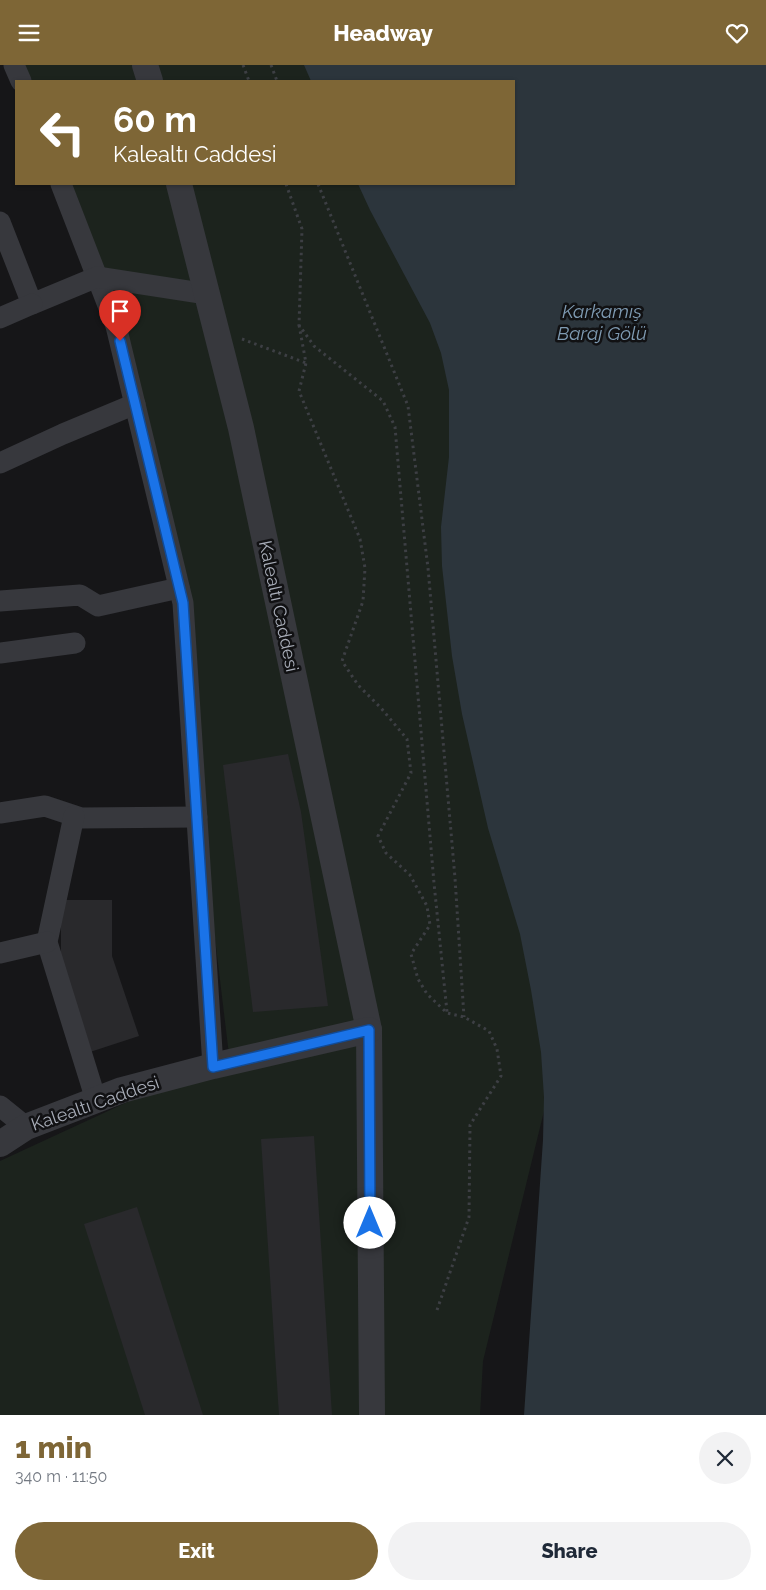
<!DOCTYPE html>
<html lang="en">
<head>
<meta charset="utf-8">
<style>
	:root { --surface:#fff; --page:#f2f2f3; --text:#1f2937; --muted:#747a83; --accent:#7e6636 }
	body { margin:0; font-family:Raleway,sans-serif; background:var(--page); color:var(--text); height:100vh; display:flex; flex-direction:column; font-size:19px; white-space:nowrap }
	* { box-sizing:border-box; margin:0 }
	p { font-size:16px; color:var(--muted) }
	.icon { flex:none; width:28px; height:28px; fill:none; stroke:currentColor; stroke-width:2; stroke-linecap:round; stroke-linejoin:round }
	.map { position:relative; height:1350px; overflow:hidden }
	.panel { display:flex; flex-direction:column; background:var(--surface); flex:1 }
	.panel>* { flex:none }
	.guide { position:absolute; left:15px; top:15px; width:500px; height:105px; border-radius:0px; box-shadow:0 1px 4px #0004; background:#7e6636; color:#fff; overflow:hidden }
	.pin { position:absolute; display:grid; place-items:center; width:42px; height:42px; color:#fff; margin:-51px -21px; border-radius:50% 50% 50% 0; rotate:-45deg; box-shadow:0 0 5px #0007 }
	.pin .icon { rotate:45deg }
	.me { position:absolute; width:55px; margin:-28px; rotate:0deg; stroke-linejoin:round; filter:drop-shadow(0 0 4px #0008) }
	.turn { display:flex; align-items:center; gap:18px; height:105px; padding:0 15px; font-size:22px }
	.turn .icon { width:65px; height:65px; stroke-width:2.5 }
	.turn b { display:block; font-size:35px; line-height:42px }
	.round { display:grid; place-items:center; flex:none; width:52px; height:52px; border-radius:26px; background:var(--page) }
	.summary { display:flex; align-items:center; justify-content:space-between; height:85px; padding:0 15px }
	h1 { font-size:30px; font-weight:800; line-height:38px; color:var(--accent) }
	.action { display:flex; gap:10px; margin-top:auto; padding:10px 15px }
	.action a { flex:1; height:58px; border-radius:30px; background:var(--accent); color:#fff; font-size:20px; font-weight:800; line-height:58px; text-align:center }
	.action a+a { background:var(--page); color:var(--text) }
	header { display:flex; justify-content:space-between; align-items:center; height:65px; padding:0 15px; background:var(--accent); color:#fff; font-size:22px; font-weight:800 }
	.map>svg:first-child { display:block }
	.green { fill:#1c231d }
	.water { fill:#2c353c }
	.building { fill:#29292c }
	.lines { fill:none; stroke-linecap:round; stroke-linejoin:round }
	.path { stroke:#3d3f44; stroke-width:3; stroke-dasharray:2.5 4; stroke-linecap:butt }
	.minor { stroke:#37383d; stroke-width:21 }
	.tertiary { stroke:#37383d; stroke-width:26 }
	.route-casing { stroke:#114b97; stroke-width:12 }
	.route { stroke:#1a73e8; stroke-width:9 }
	.labels { text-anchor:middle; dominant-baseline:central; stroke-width:5; stroke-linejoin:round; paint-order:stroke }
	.street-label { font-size:18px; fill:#a8adb8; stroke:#111113 }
	.water-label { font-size:19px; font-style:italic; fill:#7f9bb3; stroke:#111113 }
</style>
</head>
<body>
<header><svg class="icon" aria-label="menu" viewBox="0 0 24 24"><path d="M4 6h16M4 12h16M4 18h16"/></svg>Headway<svg class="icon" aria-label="heart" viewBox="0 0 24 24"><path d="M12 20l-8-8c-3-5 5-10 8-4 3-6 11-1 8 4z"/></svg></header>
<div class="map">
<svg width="766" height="1350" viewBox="0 0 766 1350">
	<rect width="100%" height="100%" fill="#161618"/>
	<g class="green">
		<polygon points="20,0 345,0 351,16 25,16"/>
		<polygon points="59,119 400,119 581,320 567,952 483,1296 480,1350 0,1350 0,1096 229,990 159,406"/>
	</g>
	<polygon class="water" points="304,0 766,0 766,1350 524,1350 543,1075 544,1032 541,987 531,925 520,869 488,763 462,649 452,591 442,501 441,462 449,392 449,325 441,288 430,258 370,145 358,119 514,119 514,16 311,16"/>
	<g class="building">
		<polygon points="288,689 301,747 328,941 253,947 223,700"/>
		<polygon points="61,835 112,835 112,891 139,971 90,987 61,901"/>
		<polygon points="314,1071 332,1350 279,1350 261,1074"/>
		<polygon points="137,1142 203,1350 145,1350 84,1159"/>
	</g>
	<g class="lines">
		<g class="path">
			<polyline points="243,0 249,16"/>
			<polyline points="271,0 277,16"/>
			<polyline points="286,119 302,164 299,260 314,281 383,336 395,362 434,818 447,947"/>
			<polyline points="318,119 408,341 428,503 455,813 464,952"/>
			<polyline points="299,260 306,298 299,326 360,474 365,503 363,536 342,596 358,620 381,643 407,674 411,708 378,771 386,788 410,810 427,841 430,860 411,889 418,914 427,929 447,948 464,952 489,966 497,984 501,1011 470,1060 469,1152 436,1248"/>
			<polyline points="242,274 306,298"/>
		</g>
		<g class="minor">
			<polyline points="14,0 21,16"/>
			<polyline points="61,119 116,261 183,538 213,1001"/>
			<polyline points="0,157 32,239 97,212 207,229"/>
			<polyline points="0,253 32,239"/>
			<polyline points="0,398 63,369 135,339"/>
			<polyline points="0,536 80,530 98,541 179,523"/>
			<polyline points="0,588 75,578"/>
			<polyline points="0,748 45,741 81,753 197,752"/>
			<polyline points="74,751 47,877 96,1035"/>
			<polyline points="0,888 47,877"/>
			<polyline points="0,1041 26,1062"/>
		</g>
		<g class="tertiary">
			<polyline points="145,0 150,16"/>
			<polyline points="179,119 241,363 369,965 372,1350"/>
			<polyline points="0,1079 26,1062 122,1025 213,1001 369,965"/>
		</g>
	</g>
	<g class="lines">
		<defs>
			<polyline id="route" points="120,276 183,538 213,1002 369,965 370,1158"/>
		</defs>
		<use href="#route" class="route-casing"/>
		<use href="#route" class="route"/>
	</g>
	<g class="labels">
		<g class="street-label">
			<text transform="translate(279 541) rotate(78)">Kalealtı Caddesi</text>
			<text transform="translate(95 1038) rotate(-19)">Kalealtı Caddesi</text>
		</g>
		<g class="water-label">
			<text x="602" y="246">Karkamış<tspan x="602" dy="22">Baraj Gölü</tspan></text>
		</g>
	</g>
</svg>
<div class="pin" style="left:120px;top:276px;background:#d93025"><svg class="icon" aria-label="arrive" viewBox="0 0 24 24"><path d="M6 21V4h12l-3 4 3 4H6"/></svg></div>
<svg class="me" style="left:370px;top:1158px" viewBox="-20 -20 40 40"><circle r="19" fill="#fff"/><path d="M0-13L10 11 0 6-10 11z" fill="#1a73e8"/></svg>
<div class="guide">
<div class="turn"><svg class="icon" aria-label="left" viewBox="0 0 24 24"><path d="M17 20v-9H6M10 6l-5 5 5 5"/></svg><div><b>60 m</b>Kalealtı Caddesi</div></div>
</div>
</div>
<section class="panel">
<div class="summary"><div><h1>1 min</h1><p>340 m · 11:50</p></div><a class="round"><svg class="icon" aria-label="close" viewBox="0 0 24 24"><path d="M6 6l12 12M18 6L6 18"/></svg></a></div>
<div class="action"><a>Exit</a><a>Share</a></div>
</section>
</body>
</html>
